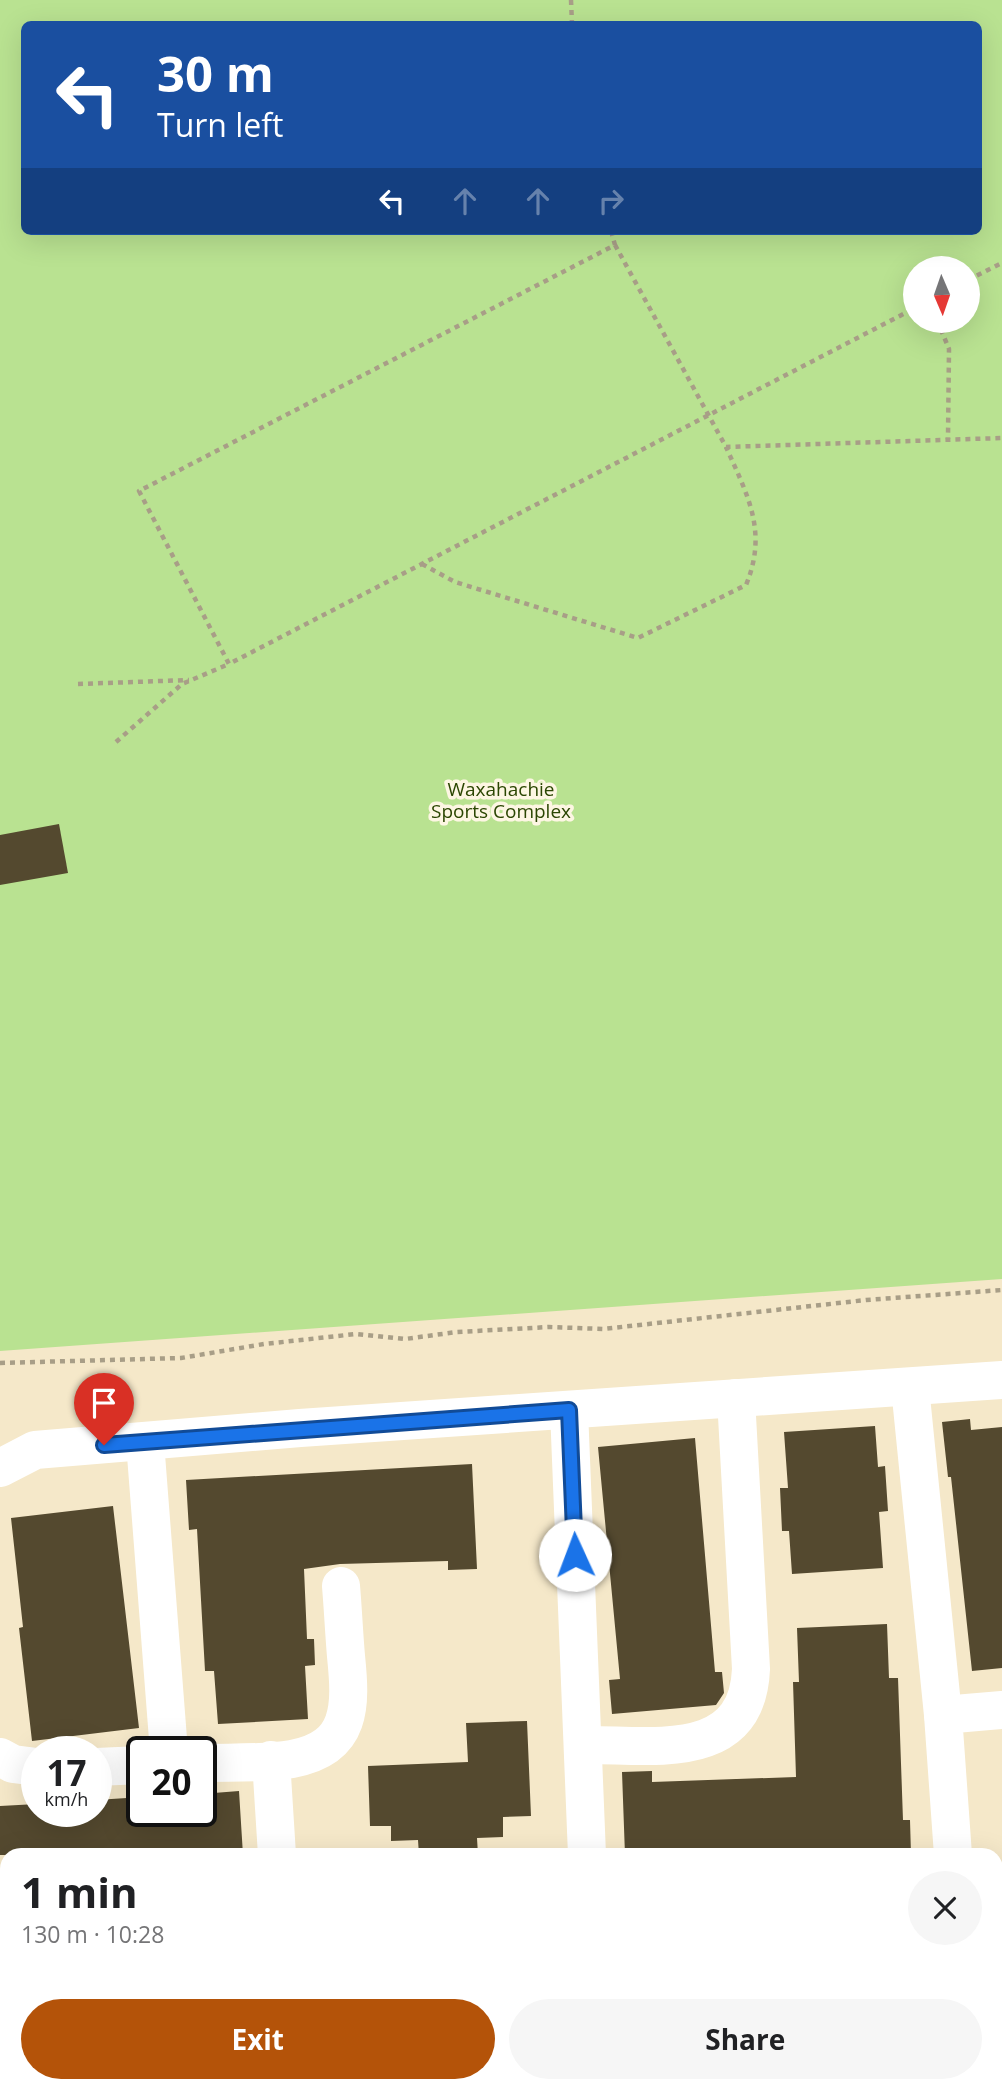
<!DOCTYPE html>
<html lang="en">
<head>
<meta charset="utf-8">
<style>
	:root { --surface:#fff; --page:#f6f6f6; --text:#202124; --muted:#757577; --accent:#b45309 }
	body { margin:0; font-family:"Open Sans",sans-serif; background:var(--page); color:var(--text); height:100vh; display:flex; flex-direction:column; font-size:26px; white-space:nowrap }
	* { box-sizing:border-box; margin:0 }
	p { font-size:23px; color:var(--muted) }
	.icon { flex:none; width:38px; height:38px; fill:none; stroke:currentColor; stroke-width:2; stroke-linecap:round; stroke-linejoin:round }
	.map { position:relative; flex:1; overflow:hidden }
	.side { position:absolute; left:0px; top:1848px; width:1003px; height:245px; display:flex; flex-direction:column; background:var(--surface); border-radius:21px 21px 0 0; box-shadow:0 7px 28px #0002 }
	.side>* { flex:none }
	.guide { position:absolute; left:21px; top:21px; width:961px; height:214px; border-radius:10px; box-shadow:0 7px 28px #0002; background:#1a4fa0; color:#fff; overflow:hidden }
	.needle { width:46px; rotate:178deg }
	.controls { position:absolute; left:903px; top:256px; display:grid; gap:14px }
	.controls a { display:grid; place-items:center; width:77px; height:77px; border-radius:50%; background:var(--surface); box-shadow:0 7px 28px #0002; font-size:35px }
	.speed { position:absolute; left:21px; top:1736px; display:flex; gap:14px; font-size:35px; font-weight:700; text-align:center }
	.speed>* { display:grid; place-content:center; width:91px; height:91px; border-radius:50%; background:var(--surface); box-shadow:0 7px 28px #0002; line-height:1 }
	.speed small { font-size:18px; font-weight:400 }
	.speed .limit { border:4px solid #111; border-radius:10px; background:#fff; color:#111 }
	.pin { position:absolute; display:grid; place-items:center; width:60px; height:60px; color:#fff; margin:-72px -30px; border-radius:50% 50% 50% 0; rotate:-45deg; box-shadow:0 0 7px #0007 }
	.pin .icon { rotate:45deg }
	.me { position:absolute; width:77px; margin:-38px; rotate:358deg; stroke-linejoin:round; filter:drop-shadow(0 0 5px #0008) }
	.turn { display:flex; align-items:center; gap:24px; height:147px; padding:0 21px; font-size:32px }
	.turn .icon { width:91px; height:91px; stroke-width:2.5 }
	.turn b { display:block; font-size:49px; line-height:60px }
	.lanes { display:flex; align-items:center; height:66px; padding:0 21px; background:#0003; justify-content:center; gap:35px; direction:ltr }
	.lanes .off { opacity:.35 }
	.round { display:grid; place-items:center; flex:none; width:74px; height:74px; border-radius:37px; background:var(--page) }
	.summary { display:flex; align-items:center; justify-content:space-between; height:119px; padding:0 21px }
	h1 { font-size:42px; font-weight:700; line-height:52px }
	.primary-button { display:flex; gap:14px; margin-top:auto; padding:14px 21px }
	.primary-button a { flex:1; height:80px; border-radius:42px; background:var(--accent); color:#fff; font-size:28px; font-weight:700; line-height:80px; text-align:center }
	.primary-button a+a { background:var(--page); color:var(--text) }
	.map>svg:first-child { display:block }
	.built { fill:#ecddb7 }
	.green { fill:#b9e291; fill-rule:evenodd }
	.building { fill:#54492f }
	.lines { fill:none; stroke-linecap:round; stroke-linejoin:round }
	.path { stroke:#a89e87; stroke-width:4.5; stroke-dasharray:5 5; stroke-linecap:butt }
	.minor { stroke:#fff; stroke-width:38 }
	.route-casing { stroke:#114b97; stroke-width:18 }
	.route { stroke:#1a73e8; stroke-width:12 }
	.labels { text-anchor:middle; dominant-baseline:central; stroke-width:7; stroke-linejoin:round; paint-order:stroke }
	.park-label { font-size:19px; fill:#2b4602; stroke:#fdf6e3 }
</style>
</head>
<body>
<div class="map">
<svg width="1002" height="2093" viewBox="0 0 1002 2093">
	<rect width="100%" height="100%" fill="#f5e8c9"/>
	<polygon class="built" points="996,2065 1002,2065 1002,2093 380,2093 534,2086 996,2086"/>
	<path class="green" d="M0,0H1002V1279L0,1351ZM24,24H978V231H24ZM915,268H968V320H915Z"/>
	<g class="building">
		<polygon points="59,824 68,873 0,885 0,835"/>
		<polygon points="970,1419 971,1430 1002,1427 1002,1668 972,1671 951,1477 948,1477 942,1422"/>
		<polygon points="875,1426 878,1467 885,1466 888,1511 879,1512 883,1568 792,1574 789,1531 782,1531 780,1488 788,1488 784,1432"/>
		<polygon points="695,1438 715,1672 722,1672 724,1693 716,1705 612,1714 609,1680 620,1679 598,1447"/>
		<polygon points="472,1464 477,1569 448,1570 448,1561 340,1564 304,1569 307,1639 314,1639 315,1665 305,1666 308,1719 218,1724 214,1671 205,1671 197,1529 189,1530 186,1480"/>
		<polygon points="113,1506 139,1728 32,1741 19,1628 23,1627 11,1518"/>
		<polygon points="887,1624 889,1678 898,1678 903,1820 910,1820 911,1855 625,1855 622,1772 652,1771 652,1782 796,1777 793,1682 799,1682 797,1628"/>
		<polygon points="527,1721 531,1816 503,1817 503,1837 477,1838 478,1855 419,1855 418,1840 391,1841 391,1826 370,1826 368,1766 468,1762 466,1723"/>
		<polygon points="239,1791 243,1855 0,1855 0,1806 37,1804 37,1811 96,1811 96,1800 142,1797 142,1811 201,1811 201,1794"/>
	</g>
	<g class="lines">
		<g class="path">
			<polyline points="571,0 572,24"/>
			<polyline points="611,231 615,245 139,491 229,664 915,308"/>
			<polyline points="615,245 726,447 1002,438"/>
			<polyline points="968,280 1002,263"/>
			<polyline points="937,320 949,349 948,439"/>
			<path d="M422,564L455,582L638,638L746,585C768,532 748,496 726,447"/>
			<polyline points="78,684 189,680"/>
			<polyline points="116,742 182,684 229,664"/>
			<polyline points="0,1363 181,1358 264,1344 356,1334 405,1339 457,1332 549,1327 603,1329 866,1300 1002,1290"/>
		</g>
		<g class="minor">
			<polyline points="910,1387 943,1715"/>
			<polyline points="569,1410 587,1855"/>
			<polyline points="145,1442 169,1752"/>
			<polyline points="0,1468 35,1450 300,1428 1002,1380"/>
			<path d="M583,1745C651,1744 747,1764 751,1669L736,1398"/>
			<polyline points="0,1757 13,1764 37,1767"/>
			<polyline points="271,1760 277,1855"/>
			<path d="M201,1763C231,1762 263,1764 292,1759C353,1748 351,1705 346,1656C344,1633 343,1609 341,1586"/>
			<polyline points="96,1767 142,1765"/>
			<polyline points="953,1855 943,1715 1002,1710"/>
			<polyline points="0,1966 7,1966"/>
			<polyline points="996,2020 1002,2020"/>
			<polyline points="0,2058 7,2057"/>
			<polyline points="222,2086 222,2093"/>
			<polyline points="857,2086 857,2093"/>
		</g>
	</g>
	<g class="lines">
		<defs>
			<polyline id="route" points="104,1445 569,1410 575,1555"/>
		</defs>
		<use href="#route" class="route-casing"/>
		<use href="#route" class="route"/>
	</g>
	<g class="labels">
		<g class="park-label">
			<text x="501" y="789">Waxahachie<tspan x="501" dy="22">Sports Complex</tspan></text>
		</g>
	</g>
</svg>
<div class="controls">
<a><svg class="needle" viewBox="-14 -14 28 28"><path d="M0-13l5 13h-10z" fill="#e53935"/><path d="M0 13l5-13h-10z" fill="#757577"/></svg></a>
</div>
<div class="speed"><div>17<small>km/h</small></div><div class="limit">20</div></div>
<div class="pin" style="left:104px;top:1445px;background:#d93025"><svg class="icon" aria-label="arrive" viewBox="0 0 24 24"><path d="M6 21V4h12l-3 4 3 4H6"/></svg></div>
<svg class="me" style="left:575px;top:1555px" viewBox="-20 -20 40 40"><circle r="19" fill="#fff"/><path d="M0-13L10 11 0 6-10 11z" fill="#1a73e8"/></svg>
<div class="guide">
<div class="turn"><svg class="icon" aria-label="left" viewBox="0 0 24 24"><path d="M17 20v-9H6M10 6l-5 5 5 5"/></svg><div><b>30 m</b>Turn left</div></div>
<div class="lanes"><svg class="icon" aria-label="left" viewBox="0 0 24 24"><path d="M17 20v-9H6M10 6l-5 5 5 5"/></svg><svg class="icon off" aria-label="ahead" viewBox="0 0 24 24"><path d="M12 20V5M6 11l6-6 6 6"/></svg><svg class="icon off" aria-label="ahead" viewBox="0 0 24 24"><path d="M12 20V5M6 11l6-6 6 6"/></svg><svg class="icon off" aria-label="right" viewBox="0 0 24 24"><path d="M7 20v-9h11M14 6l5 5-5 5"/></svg></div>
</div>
<section class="side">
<div class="summary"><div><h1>1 min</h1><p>130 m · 10:28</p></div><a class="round"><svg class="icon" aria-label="close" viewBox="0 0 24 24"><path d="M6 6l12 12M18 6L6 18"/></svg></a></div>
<div class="primary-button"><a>Exit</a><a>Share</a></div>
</section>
</div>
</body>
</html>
